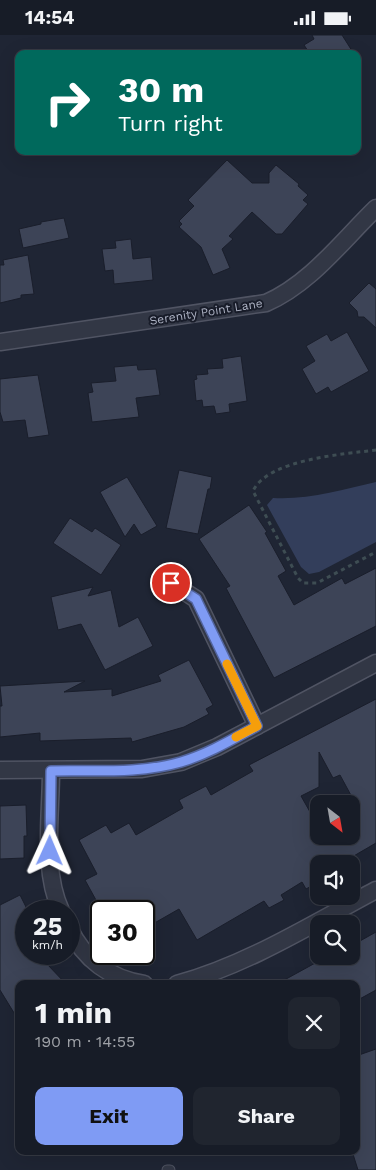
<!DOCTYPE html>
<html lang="en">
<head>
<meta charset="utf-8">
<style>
	:root { --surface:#171c27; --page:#20252f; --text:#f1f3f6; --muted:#9ea1a7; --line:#363a44; --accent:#7f9bf4 }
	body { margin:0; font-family:"Work Sans",sans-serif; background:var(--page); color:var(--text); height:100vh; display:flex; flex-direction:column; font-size:19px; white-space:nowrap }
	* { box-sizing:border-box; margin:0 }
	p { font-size:16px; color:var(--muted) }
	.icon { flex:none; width:28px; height:28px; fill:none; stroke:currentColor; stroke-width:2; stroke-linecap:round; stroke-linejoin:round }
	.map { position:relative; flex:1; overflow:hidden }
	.sheet { position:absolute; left:15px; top:945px; width:345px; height:175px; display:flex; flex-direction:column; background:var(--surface); border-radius:10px; box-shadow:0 5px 20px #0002,0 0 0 1px var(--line) }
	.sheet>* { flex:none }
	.hud { position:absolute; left:15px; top:15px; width:346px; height:105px; border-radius:10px; box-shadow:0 5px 20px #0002,0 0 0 1px var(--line); background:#00695c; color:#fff; overflow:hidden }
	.needle { width:32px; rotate:149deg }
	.fabs { position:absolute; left:310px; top:760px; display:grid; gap:10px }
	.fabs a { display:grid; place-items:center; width:50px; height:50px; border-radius:10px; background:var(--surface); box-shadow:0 5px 20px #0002,0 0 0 1px var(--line); font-size:25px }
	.speed { position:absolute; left:15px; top:865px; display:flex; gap:10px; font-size:25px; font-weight:700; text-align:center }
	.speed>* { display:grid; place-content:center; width:65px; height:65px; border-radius:50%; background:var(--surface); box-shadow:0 5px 20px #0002,0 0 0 1px var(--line); line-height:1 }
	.speed small { font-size:12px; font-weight:400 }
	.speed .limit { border:2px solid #111; border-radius:8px; background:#fff; color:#111 }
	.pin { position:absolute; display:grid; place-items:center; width:42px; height:42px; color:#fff; margin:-21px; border:2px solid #fff; border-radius:50%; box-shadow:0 1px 5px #0007 }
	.me { position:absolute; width:55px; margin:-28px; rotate:1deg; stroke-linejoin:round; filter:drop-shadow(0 0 4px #0008) }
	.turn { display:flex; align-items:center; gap:18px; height:105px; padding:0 20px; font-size:22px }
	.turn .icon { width:65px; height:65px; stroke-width:2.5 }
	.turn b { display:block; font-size:35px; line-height:42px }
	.round { display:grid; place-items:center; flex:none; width:52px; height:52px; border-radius:10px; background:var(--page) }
	.overview { display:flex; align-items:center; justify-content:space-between; height:85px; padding:0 20px }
	h1 { font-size:30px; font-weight:700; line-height:38px }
	.button { display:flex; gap:10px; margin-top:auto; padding:10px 20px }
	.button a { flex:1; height:58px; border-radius:10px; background:var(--accent); color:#111; font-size:20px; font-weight:700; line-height:58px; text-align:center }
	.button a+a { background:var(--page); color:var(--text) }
	.status { display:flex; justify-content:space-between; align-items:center; height:35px; padding:0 25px; background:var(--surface); direction:ltr }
	.status svg { height:14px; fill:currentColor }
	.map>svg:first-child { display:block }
	.water { fill:#333e5b }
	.building { fill:#3d4457; stroke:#1a1e2b; fill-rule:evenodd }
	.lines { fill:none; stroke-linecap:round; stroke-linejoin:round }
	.lane-casing { stroke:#505463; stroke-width:11 }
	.street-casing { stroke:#505463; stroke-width:19 }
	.path { stroke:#3e4d53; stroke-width:3; stroke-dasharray:4 4; stroke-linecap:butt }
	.lane { stroke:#323745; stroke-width:9 }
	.street { stroke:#323745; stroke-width:16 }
	.route-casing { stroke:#53659f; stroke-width:12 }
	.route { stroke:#7f9bf4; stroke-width:9 }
	.slow { stroke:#f59e0b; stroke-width:9 }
	.labels { text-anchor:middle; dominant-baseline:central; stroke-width:4; stroke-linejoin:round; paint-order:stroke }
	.street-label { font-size:12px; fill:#acb1c2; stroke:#181c29 }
</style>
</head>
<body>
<div class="status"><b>14:54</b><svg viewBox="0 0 49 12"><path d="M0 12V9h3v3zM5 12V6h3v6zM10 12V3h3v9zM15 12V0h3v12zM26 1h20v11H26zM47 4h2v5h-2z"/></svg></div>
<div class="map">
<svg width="376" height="1135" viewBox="0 0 376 1135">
	<rect width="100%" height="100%" fill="#1f2534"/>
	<path class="water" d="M376,447V507L319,537L309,539L301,532L267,470L273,463C308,465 342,455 376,447Z"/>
	<g class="building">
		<polygon points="312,0 342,0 354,19 310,19 304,10 314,4"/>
		<polygon points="227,125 252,148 269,148 269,138 276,130 299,149 298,151 308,160 303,165 308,169 282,199 276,199 252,177 229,201 233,204 222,214 230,233 213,240 201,212 179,192 182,189 179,186 194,171 188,165"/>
		<polygon points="64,183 69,203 23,213 19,194 41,189 41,187"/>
		<polygon points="131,204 133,224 151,222 153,245 114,249 113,235 105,236 102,214 116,213 115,206"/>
		<polygon points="28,220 34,259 21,260 21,263 0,268 0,230 4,230 3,225"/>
		<polygon points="369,248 376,254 376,293 364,282 358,282 357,276 349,268"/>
		<polygon points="347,297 369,336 331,357 328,352 316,359 302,334 315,326 306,311 327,299 331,306"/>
		<polygon points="241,321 247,366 229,369 230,377 216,379 214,371 203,372 202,365 196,366 194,345 197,344 196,340 208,339 207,334 223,333 222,324"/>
		<polygon points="137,330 138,335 156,334 160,360 136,363 139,382 92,387 88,358 93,357 91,348 116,346 114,332"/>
		<polygon points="38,340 49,400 28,403 25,385 3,387 0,377 0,344"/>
		<polygon points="179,435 212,442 210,454 208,454 198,499 166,493"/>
		<polygon points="127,442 157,491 141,500 134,489 125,502 100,457"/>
		<polygon points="249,470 267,497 265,498 286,536 278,541 294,570 342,543 345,549 376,533 376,591 274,643 226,553 230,551 199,504"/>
		<polygon points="70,483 92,497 95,493 121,510 101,540 53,508"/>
		<polygon points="93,552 88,561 111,555 119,592 138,582 153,611 105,635 81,589 58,595 51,562"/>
		<polygon points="189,625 213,670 206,674 209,679 184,692 132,707 131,703 40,706 40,698 0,702 0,671 2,671 0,651 85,646 64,657 112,654 112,661 161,646 158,640"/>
		<path d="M376,664V808L340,829H319V847L306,854L302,847L281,860L284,865L269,873L264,866L197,905L179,874L144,894V876H102L85,845L97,839L79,805L106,790L111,798L129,788L136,800L183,773L179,765L206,751L211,760L253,736L249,730ZM319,717L333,743L340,740L353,764L346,767L351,769V801H319V781L314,784L301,761L319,752Z"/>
		<polygon points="26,770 27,801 24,801 24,823 0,824 0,771"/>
		<polygon points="20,860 26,872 26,919 65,919 47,929 66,949 19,949 19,986 0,955 0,870"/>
		<polygon points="376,897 376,955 356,966 356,949 277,949 328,921 351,921 351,911"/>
		<polygon points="376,1014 376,1135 358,1135 352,1116 356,1116 356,1021"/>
	</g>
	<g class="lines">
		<defs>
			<polyline id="lane" points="167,1135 170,1135"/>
			<g id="street">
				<path d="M0,307L266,268C310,249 342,206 376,173"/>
				<polyline points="171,548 196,564 257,691"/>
				<polyline points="0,735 142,734 181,727 217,712 376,628"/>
				<path d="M51,736C51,781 42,835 61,876"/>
				<path d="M69,893C84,924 110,944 144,949"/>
				<path d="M177,949C247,930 312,889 376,855"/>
			</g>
		</defs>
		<use href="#lane" class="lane-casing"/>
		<use href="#street" class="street-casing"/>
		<path class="path" d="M376,415C345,419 268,424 253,456L298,543L303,548H317L376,517"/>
		<use href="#lane" class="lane"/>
		<use href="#street" class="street"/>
	</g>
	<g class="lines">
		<defs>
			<path id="route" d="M50,816L51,736C93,735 140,739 181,727C208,719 233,704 257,691L196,564L171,548"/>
		</defs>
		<use href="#route" class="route-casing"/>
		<use href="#route" class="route"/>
		<polyline class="slow" points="227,629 257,691 236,702"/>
	</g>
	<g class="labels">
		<g class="street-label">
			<text transform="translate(206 277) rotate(-9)">Serenity Point Lane</text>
		</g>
	</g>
</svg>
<div class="fabs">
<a><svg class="needle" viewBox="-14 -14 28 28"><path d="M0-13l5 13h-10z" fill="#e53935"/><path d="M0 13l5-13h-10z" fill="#9ea1a7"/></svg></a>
<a><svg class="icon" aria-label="sound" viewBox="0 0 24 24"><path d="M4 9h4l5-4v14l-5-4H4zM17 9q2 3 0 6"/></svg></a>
<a><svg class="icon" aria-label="search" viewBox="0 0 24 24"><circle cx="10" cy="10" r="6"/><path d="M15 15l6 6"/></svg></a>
</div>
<div class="speed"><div>25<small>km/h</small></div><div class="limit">30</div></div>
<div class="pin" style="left:171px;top:548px;background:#d93025"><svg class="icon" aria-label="arrive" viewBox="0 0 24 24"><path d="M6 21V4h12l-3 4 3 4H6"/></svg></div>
<svg class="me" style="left:50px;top:816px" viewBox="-20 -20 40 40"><path d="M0-17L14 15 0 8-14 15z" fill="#7f9bf4" stroke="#fff" stroke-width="4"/></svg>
<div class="hud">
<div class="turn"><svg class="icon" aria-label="right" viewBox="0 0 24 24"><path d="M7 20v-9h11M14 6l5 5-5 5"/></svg><div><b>30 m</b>Turn right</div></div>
</div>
<section class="sheet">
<div class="overview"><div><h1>1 min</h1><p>190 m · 14:55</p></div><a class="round"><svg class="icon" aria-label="close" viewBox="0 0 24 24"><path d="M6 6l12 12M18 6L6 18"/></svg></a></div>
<div class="button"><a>Exit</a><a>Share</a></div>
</section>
</div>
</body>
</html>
